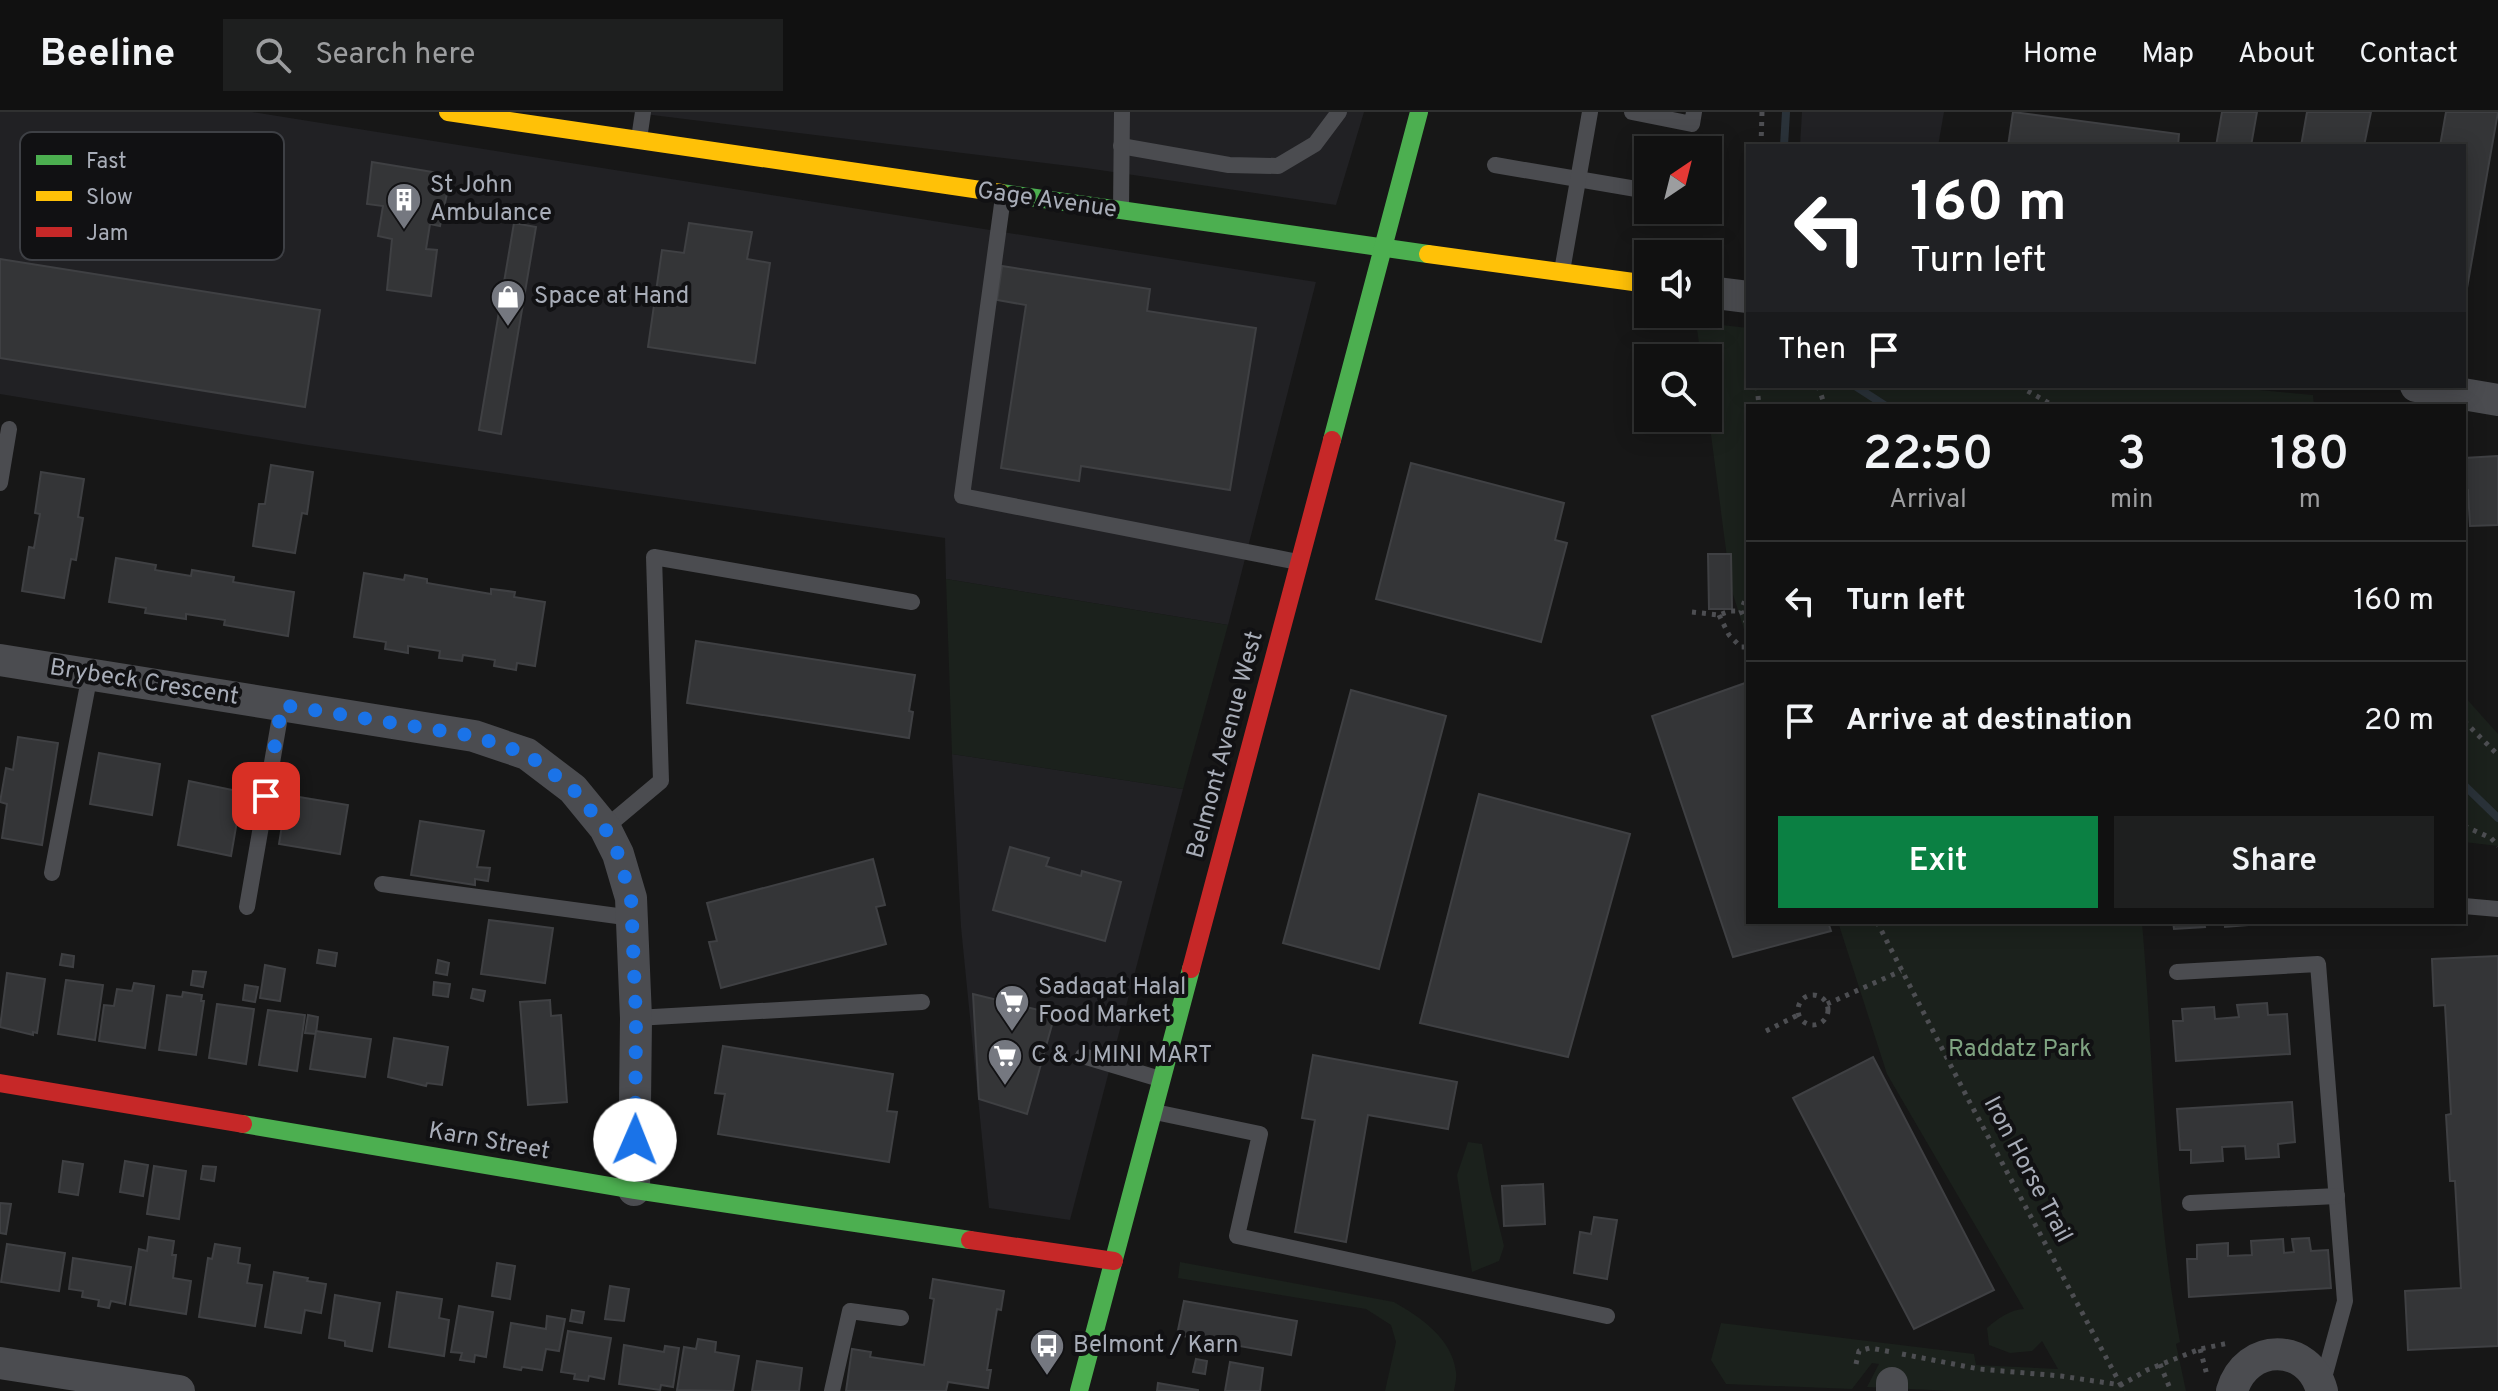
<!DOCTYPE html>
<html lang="en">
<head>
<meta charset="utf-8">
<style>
	:root { --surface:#111; --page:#1e1f1f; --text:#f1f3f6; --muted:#9c9d9f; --line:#303131; --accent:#0b8043 }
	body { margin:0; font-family:Overpass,sans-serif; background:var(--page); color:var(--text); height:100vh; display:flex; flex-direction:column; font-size:30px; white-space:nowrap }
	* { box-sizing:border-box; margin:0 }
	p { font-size:26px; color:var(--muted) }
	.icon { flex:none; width:44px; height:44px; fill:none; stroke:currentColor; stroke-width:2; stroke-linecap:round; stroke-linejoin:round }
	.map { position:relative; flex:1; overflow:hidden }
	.drawer { position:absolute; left:1746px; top:292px; width:720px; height:520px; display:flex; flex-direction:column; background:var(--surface); border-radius:0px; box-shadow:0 4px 20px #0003,0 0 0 2px var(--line) }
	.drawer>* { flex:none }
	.top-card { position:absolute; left:1746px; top:32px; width:720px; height:244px; border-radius:0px; box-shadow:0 4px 20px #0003,0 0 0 2px var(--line); background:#202124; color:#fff; overflow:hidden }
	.needle { width:52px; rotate:35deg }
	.buttons { position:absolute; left:1634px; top:24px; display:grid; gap:16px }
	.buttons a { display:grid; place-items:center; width:88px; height:88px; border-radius:0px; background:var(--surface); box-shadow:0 4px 20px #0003,0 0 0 2px var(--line); font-size:40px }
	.pin { position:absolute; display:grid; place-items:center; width:68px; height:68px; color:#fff; margin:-34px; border-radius:16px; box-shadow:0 4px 12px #0006 }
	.me { position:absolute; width:88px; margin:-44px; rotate:1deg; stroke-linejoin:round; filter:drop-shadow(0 0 6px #0008) }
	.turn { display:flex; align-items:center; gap:28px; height:168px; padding:0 32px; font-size:36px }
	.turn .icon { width:104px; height:104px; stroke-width:2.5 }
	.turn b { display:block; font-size:56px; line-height:68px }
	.then { display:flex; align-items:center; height:76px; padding:0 32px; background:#0003; gap:16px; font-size:30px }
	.eta { display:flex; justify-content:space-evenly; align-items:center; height:136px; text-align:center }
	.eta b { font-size:48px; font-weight:600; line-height:56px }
	.primary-button { display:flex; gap:16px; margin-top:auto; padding:16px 32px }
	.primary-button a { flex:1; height:92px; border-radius:0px; background:var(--accent); color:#fff; font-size:32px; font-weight:600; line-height:92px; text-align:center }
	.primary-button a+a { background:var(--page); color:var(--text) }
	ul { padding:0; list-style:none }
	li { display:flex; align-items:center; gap:24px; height:120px; padding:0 32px; border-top:2px solid var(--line) }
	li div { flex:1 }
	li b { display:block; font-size:30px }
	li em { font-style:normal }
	header { display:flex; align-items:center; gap:48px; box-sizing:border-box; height:112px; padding:0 40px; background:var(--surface); border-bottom:2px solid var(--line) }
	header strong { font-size:38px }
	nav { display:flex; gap:44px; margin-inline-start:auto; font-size:28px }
	.search { width:560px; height:72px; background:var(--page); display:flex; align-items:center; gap:20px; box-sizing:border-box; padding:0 28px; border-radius:0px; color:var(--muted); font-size:30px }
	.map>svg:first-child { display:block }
	.built { fill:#212124 }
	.green { fill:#1b211c }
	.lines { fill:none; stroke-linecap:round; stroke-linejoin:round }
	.stream { stroke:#2a3239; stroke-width:8 }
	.building { fill:#343537; stroke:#3f4043; stroke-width:2 }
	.path { stroke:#4d4e52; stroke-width:5; stroke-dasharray:4 6; stroke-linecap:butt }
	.lane { stroke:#4b4c50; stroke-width:16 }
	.street { stroke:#4b4c50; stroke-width:32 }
	.fast { stroke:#4caf50; stroke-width:18 }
	.slow { stroke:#ffc107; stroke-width:18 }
	.jam { stroke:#c62828; stroke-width:18 }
	.route { stroke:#1a73e8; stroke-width:14; stroke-dasharray:0 25.2 }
	.labels { text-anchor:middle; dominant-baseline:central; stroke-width:8; stroke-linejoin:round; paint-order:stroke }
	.poi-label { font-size:24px; fill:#a8adb8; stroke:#111113; text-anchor:start }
	.street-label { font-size:24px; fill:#a8adb8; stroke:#111113 }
	.park-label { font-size:24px; fill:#7fa381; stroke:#111113 }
	.key { fill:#111113; stroke:#3e4045; stroke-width:2 }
	.key-label { font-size:22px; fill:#a8adb8 }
</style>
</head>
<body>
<header>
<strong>Beeline</strong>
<div class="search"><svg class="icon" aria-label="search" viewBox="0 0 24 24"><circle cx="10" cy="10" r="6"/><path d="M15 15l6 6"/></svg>Search here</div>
<nav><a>Home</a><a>Map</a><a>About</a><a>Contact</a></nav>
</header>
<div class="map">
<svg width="2498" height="1279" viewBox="0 0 2498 1279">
	<rect width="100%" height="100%" fill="#171717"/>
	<g class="built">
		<polygon points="0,0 252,0 1316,170 1228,513 946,467 945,426 308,333 0,282"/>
		<polygon points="628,0 1364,0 1336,93 1086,56"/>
		<polygon points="1802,0 1944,0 1938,34 1800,34"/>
		<polygon points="952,642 1183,677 1070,1108 989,1096 961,815"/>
	</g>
	<g class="green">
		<polygon points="1696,210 1748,216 1748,274 2218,274 2313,283 2314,294 1748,294 1748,530 1731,476 1708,300 1708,246 1701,246"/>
		<polygon points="946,467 1228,513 1183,677 952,642"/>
		<polygon points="2464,584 2498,622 2498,734 2464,730"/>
		<path d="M1838,810H2142C2154,950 2154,1092 2180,1230L2176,1232L2186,1279H1953L1867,1275L1879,1252L1872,1251L1852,1277L1726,1272L1711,1248L1721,1211L1974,1242L1976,1253L2058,1257L2042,1229L2032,1239L2010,1241L1989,1233L1987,1216C1997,1207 2011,1197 2024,1197L1887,962Z"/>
		<polygon points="1468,1030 1482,1032 1490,1077 1504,1134 1499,1149 1472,1160 1457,1063"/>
		<path d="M1180,1150L1394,1190C1420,1205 1452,1226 1456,1260C1457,1265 1455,1273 1454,1279H1385L1396,1230L1391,1213L1366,1197L1178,1166Z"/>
	</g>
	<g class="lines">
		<g class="stream">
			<polyline points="1784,34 1786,0"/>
			<polyline points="1855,274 1886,294"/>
			<polyline points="2464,673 2498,706"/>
		</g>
	</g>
	<g class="building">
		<polygon points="2013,0 2179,22 2178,34 2008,34"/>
		<polygon points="2222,0 2257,0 2251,34 2216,34"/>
		<polygon points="2307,0 2371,0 2364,34 2301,34"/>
		<polygon points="2446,0 2498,0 2464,193 2464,34 2440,34"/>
		<polygon points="372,50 451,63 440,114 430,112 426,137 437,138 431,184 387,178 392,127 378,124 383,94 367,92"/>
		<polygon points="514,111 536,115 501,322 479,318"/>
		<polygon points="689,111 752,120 747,147 770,151 755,251 648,235 662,138 684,141"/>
		<polygon points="0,147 320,198 305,295 0,246"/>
		<polygon points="1002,154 1150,177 1147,199 1256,216 1230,378 1081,354 1079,369 1001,356 1026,193 997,188"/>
		<polygon points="2498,344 2498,413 2470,414 2468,378 2464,378 2464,346"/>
		<polygon points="1411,351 1564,391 1555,428 1567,431 1541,530 1376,487"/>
		<polygon points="271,353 313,360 307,402 302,401 295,441 253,434 259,392 265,392"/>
		<polygon points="41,360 84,367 78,405 83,406 76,448 71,447 64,486 22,479 29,435 34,436 40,402 35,401"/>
		<polygon points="1708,442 1731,442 1732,497 1709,497"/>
		<polygon points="116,446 156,453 155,458 191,464 192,458 234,465 233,470 294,480 288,524 224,513 225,508 186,502 186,507 145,501 146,496 109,490"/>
		<polygon points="364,461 404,468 405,463 427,467 427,471 491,482 491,477 515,480 514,485 545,490 535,554 517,551 516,558 494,554 495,548 463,543 462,549 439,546 440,539 408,534 408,541 385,537 386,530 354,525"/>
		<polygon points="696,529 915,563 909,599 913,600 909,626 687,591"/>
		<polygon points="1748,570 1748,810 1828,810 1831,819 1733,845 1652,604"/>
		<polygon points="1351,578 1446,604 1379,857 1283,831"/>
		<polygon points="18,625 58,631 42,733 2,726 7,692 0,690 6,656 13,658"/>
		<polygon points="99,641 160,652 152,703 90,692"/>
		<polygon points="189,669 242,680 231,744 178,733"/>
		<polygon points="1479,682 1630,722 1568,945 1420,911"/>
		<polygon points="287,683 348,693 340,742 279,732"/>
		<polygon points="420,709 484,719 477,755 490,756 488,769 475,767 475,773 411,763"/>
		<polygon points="1010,735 1049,746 1046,754 1081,764 1082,759 1121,770 1105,829 993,798"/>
		<polygon points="873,747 885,793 876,795 886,832 721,876 709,830 717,829 707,791"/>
		<polygon points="489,808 553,816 545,871 481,862"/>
		<polygon points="2173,810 2204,810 2205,815 2174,817"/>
		<polygon points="2225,810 2260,810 2260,812 2225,815"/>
		<polygon points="319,838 337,841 335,854 317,851"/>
		<polygon points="62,842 74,844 73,855 60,853"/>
		<polygon points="2498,844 2498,1234 2408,1238 2405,1179 2461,1176 2455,1069 2450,1069 2446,1003 2451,1002 2445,893 2434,894 2432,847"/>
		<polygon points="438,848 449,851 447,863 436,861"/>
		<polygon points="265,853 285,857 280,889 260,886"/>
		<polygon points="193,859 206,860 203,875 191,873"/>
		<polygon points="7,861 45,867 37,921 33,920 33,923 0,915"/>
		<polygon points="66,868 103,873 95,928 58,922"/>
		<polygon points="434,870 450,872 448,885 433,883"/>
		<polygon points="134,871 154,874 145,936 99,929 104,893 114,894 117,877 132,879"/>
		<polygon points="245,873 258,875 255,890 243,888"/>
		<polygon points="473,877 485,879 483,889 471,886"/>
		<polygon points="183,880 202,883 201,889 204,889 196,943 159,938 167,883 182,885"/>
		<polygon points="973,882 1055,902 1027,1002 979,987"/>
		<polygon points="550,888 551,904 561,903 567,990 528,993 520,890"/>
		<polygon points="2267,891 2268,903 2287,902 2290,942 2176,949 2173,909 2183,909 2182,897 2214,895 2215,907 2239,905 2237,893"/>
		<polygon points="217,892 254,897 246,952 209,946"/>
		<polygon points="268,898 305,903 297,959 259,953"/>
		<polygon points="308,903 318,905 316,922 305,921"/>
		<polygon points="316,919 371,927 365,965 310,957"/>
		<polygon points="394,926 448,935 442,973 427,971 426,974 388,965"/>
		<polygon points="723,934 893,962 887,999 897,1000 889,1050 718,1022 725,982 715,981"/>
		<polygon points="1313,943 1457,970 1448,1017 1368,1003 1346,1130 1295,1120 1315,1008 1302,1006"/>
		<polygon points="1873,945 1994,1178 1914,1217 1793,986"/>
		<polygon points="2292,990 2295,1030 2278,1032 2279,1045 2246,1047 2245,1034 2222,1035 2223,1049 2191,1051 2191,1038 2180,1038 2177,997"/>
		<polygon points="63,1049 83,1052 78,1083 59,1080"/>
		<polygon points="125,1049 148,1053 143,1084 120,1080"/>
		<polygon points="154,1054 186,1059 179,1107 147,1102"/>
		<polygon points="203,1054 216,1055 214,1069 201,1067"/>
		<polygon points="1543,1072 1545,1112 1504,1114 1502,1074"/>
		<polygon points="0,1091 11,1092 6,1122 0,1121"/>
		<polygon points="1594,1105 1617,1108 1607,1167 1574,1161 1580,1120 1591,1122"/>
		<polygon points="149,1125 174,1129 172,1143 176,1143 173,1166 191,1169 186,1202 130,1193 139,1137 147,1139"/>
		<polygon points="2309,1126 2311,1139 2328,1138 2331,1176 2189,1185 2187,1147 2197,1147 2197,1133 2228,1131 2228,1144 2252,1143 2251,1129 2283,1127 2284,1141 2294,1140 2292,1127"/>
		<polygon points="7,1132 65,1141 59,1179 1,1170"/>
		<polygon points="215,1132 240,1136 238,1151 250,1153 247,1171 262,1173 255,1214 199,1205 208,1146 212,1147"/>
		<polygon points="73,1146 131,1155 125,1192 111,1189 109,1196 98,1194 99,1188 82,1185 83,1179 69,1177"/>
		<polygon points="497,1151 515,1154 510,1187 492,1184"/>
		<polygon points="274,1160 308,1166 307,1169 326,1172 321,1201 305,1198 301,1221 265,1215"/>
		<polygon points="933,1167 1004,1179 1001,1198 997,1197 987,1258 991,1258 988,1276 948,1270 946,1279 846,1279 852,1237 871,1240 870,1245 924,1253 934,1187 930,1186"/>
		<polygon points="610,1174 629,1177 624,1209 605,1207"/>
		<polygon points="397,1180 442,1187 439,1206 449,1208 444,1244 389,1235"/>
		<polygon points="335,1183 380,1191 372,1239 345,1234 345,1229 329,1226"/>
		<polygon points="1184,1189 1297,1209 1291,1243 1177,1223"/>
		<polygon points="459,1194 493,1200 486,1245 475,1243 474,1250 460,1248 462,1241 451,1240"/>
		<polygon points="572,1198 584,1200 582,1211 570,1209"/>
		<polygon points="547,1204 565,1207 559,1239 546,1237 542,1258 522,1255 521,1258 504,1255 511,1211 546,1217"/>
		<polygon points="568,1219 611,1226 604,1267 589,1264 588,1269 574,1267 575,1262 561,1260"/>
		<polygon points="698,1227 716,1230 715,1240 739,1244 733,1279 677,1278 684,1235 696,1237"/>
		<polygon points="624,1233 664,1240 665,1234 679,1236 673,1275 661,1273 660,1278 619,1272"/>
		<polygon points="1196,1247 1207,1249 1205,1262 1193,1260"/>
		<polygon points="757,1249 802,1256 799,1279 752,1279"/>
		<polygon points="1230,1250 1263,1256 1260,1279 1225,1279"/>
		<polygon points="1158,1271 1198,1278 1198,1279 1157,1279"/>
	</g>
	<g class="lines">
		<g class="path">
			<polyline points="1761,34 1762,0"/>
			<polyline points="1757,274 1759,294"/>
			<polyline points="1818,274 1825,294"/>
			<polyline points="2019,274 2054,294"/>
			<polyline points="1748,480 1741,499 1748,514"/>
			<polyline points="1692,500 1719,503 1730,499 1741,499"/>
			<polyline points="1719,503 1729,523 1741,535 1748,535"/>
			<polyline points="2464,609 2498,643"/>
			<polyline points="2464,714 2491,726 2498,734"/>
			<polyline points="1877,810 1968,987 2124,1279"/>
			<circle cx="1813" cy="898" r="15"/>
			<polyline points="1827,892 1901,859"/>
			<polyline points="1766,919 1798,903"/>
			<polyline points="2200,1237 2207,1263"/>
			<polyline points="1902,1242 1979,1257 2061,1264 2121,1273 2147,1258 2200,1237 2229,1231"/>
			<polyline points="1856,1252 1859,1239 1870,1236 1892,1240"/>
			<polyline points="2160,1252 2171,1279"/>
		</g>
		<g class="lane">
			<polyline points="1632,0 1692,12 1694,0"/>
			<polyline points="639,27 643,0"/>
			<polyline points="1121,34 1229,53 1278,54 1315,32 1339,0"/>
			<polyline points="1495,53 1648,79"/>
			<polyline points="1003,85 962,384 1298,450"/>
			<polyline points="1121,98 1122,0"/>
			<polyline points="1562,159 1590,0"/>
			<polyline points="0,371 9,317"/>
			<polyline points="605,716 661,669 654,445 912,490"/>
			<polyline points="52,761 90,562"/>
			<polyline points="382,772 632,806"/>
			<polyline points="2464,794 2498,797"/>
			<polyline points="247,795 282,593"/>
			<polyline points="2177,860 2318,852 2345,1189 2322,1273"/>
			<polyline points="636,906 922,890"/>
			<polyline points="1083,944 1160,967"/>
			<polyline points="1155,1000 1260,1022 1237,1124 1607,1204"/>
			<polyline points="2190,1091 2337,1084"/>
			<polyline points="832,1279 850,1199 901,1206"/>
		</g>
		<g class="street">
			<polyline points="1708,180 1748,185"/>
			<polyline points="2416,274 2498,288"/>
			<polyline points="0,548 474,624 527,642 573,677 605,716 618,742 631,786 636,906 634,1078"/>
			<polyline points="0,1251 179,1279"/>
			<polyline points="1892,1271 1892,1279"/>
			<path d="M2232,1279C2246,1230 2309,1230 2322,1279"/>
		</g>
		<g class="fast">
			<polyline points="1001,81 1428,142"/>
			<polyline points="1332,328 1419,0"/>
			<polyline points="243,1012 634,1078 970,1128"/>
			<polyline points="1079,1279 1191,857"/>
		</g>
		<g class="slow">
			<polyline points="448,0 1001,81"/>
			<polyline points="1428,142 1648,172"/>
		</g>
		<g class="jam">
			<polyline points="1191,857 1332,328"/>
			<polyline points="0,971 243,1012"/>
			<polyline points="970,1128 1114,1149"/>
		</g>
	</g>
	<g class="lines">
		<polyline class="route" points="266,684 282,593 474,624 527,642 573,677 605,716 618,742 631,786 636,906 635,1028"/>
	</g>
	<defs>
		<symbol id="building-pin" viewBox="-11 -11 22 30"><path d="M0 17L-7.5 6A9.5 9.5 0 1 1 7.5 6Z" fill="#757880" stroke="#111113"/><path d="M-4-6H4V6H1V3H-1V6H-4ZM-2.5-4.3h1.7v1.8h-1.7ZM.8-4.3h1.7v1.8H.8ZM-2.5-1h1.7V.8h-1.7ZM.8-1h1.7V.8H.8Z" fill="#fff"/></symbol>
		<symbol id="shop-pin" viewBox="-11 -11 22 30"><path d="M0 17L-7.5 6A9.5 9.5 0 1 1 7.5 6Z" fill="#757880" stroke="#111113"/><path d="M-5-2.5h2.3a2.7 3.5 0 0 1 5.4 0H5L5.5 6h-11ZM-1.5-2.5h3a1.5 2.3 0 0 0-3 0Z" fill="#fff"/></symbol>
		<symbol id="supermarket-pin" viewBox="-11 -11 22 30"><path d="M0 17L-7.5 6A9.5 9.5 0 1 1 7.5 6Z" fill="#757880" stroke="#111113"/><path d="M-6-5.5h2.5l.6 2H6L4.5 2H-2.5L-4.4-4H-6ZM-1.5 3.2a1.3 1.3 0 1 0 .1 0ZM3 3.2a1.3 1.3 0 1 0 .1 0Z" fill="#fff"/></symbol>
		<symbol id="bus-pin" viewBox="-11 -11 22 30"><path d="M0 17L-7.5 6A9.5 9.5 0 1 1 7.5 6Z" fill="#757880" stroke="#111113"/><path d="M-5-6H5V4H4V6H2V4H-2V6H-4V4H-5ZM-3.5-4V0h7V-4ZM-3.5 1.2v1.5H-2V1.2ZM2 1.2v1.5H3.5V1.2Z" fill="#fff"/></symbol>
	</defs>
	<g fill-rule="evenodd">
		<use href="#building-pin" x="384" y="68" width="40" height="54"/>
		<use href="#shop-pin" x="488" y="165" width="40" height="54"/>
		<use href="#supermarket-pin" x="992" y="870" width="40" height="54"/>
		<use href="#supermarket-pin" x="985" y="924" width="40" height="54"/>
		<use href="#bus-pin" x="1027" y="1214" width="40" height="54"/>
	</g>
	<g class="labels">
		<g class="poi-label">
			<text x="430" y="74">St John<tspan x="430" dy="28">Ambulance</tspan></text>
			<text x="534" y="185">Space at Hand</text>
			<text x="1038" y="876">Sadaqat Halal<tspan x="1038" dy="28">Food Market</tspan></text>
			<text x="1031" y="944">C &amp; J MINI MART</text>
			<text x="1073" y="1234">Belmont / Karn</text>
		</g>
		<g class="street-label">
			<text transform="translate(1047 89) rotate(8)">Gage Avenue</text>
			<text transform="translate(144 571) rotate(9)">Brybeck Crescent</text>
			<text transform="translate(1226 633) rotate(-75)">Belmont Avenue West</text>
			<text transform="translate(489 1030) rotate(10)">Karn Street</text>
			<text transform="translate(2027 1058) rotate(62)">Iron Horse Trail</text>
		</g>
		<g class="park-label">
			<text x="2020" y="938">Raddatz Park</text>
		</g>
	</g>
	<rect x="20" y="20" width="264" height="128" rx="12" class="key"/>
	<rect x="36" y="43" width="36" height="10" fill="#4caf50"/>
	<rect x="36" y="79" width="36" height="10" fill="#ffc107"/>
	<rect x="36" y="115" width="36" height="10" fill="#c62828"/>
	<g class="key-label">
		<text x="86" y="56">Fast</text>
		<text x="86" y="92">Slow</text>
		<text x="86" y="128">Jam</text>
	</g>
</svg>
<div class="buttons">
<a><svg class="needle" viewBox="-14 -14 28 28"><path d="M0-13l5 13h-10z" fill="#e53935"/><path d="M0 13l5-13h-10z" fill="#9c9d9f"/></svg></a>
<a><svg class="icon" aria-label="sound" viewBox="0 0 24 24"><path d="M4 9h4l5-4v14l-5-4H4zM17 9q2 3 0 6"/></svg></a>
<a><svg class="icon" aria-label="search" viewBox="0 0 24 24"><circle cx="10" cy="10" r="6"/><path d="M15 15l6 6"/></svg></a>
</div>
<div class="pin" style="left:266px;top:684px;background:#d93025"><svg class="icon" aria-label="arrive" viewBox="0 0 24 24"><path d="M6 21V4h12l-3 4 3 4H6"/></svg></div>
<svg class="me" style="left:635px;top:1028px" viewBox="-20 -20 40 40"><circle r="19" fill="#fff"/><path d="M0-13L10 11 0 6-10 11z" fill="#1a73e8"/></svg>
<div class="top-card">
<div class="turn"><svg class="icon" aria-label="left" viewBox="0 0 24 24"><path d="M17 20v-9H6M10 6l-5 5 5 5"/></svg><div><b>160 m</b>Turn left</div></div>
<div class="then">Then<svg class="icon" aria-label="arrive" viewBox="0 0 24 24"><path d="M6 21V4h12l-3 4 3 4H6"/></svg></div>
</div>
<section class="drawer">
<div class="eta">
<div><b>22:50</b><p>Arrival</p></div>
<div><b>3</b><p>min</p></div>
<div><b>180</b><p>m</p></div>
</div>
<ul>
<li><svg class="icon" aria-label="left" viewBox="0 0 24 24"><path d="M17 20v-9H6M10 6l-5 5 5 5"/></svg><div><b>Turn left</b></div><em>160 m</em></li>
<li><svg class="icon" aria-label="arrive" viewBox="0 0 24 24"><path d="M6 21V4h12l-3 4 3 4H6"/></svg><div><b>Arrive at destination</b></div><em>20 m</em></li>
</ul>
<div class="primary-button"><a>Exit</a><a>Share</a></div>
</section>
</div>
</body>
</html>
